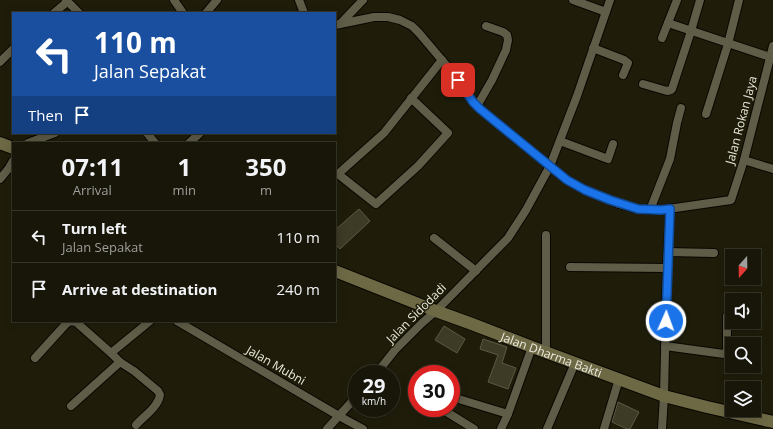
<!DOCTYPE html>
<html lang="en">
<head>
<meta charset="utf-8">
<style>
	:root { --surface:#171608; --page:#201f12; --text:#f1f3f6; --muted:#9e9f9c; --line:#363529 }
	body { margin:0; font-family:"Open Sans",sans-serif; background:var(--page); color:var(--text); height:100vh; display:flex; flex-direction:column; font-size:15px; white-space:nowrap }
	* { box-sizing:border-box; margin:0 }
	p { font-size:13px; color:var(--muted) }
	.icon { flex:none; width:22px; height:22px; fill:none; stroke:currentColor; stroke-width:2; stroke-linecap:round; stroke-linejoin:round }
	.map { position:relative; flex:1; overflow:hidden }
	.panel { position:absolute; left:12px; top:142px; width:324px; height:180px; display:flex; flex-direction:column; background:var(--surface); border-radius:0px; box-shadow:0 2px 10px #0003,0 0 0 1px var(--line) }
	.panel>* { flex:none }
	.banner { position:absolute; left:12px; top:12px; width:324px; height:122px; border-radius:0px; box-shadow:0 2px 10px #0003,0 0 0 1px var(--line); background:#1a4fa0; color:#fff; overflow:hidden }
	.needle { width:26px; rotate:200deg }
	.tools { position:absolute; left:725px; top:249px; display:grid; gap:8px }
	.tools a { display:grid; place-items:center; width:36px; height:36px; border-radius:0px; background:var(--surface); box-shadow:0 2px 10px #0003,0 0 0 1px var(--line); font-size:20px }
	.speed { position:absolute; left:348px; top:365px; display:flex; gap:8px; font-size:20px; font-weight:700; text-align:center }
	.speed>* { display:grid; place-content:center; width:52px; height:52px; border-radius:50%; background:var(--surface); box-shadow:0 2px 10px #0003,0 0 0 1px var(--line); line-height:1 }
	.speed small { font-size:10px; font-weight:400 }
	.speed .limit { border:6px solid #d22; background:#fff; color:#111 }
	.pin { position:absolute; display:grid; place-items:center; width:34px; height:34px; color:#fff; margin:-17px; border-radius:8px; box-shadow:0 2px 6px #0006 }
	.me { position:absolute; width:44px; margin:-22px; rotate:2deg; stroke-linejoin:round; filter:drop-shadow(0 0 3px #0008) }
	.turn { display:flex; align-items:center; gap:14px; height:84px; padding:0 16px; font-size:18px }
	.turn .icon { width:52px; height:52px; stroke-width:2.5 }
	.turn b { display:block; font-size:28px; line-height:34px }
	.then { display:flex; align-items:center; height:38px; padding:0 16px; background:#0003; gap:8px; font-size:15px }
	.eta { display:flex; justify-content:space-evenly; align-items:center; height:68px; text-align:center }
	.eta b { font-size:24px; font-weight:700; line-height:28px }
	ul { padding:0; list-style:none }
	li { display:flex; align-items:center; gap:12px; height:52px; padding:0 16px; border-top:1px solid var(--line) }
	li div { flex:1 }
	li b { display:block; font-size:15px }
	li em { font-style:normal }
	.map>svg:first-child { display:block }
	.building { fill:#3d3a26; stroke:#5c5945 }
	.lines { fill:none; stroke-linecap:round; stroke-linejoin:round }
	.street-casing { stroke:#090700; stroke-width:10 }
	.secondary-casing { stroke:#090700; stroke-width:14 }
	.street { stroke:#5f5c47; stroke-width:8 }
	.secondary { stroke:#6e6945; stroke-width:12 }
	.route-casing { stroke:#114b97; stroke-width:10 }
	.route { stroke:#1a73e8; stroke-width:7 }
	.labels { text-anchor:middle; dominant-baseline:central; stroke-width:3; stroke-linejoin:round; paint-order:stroke }
	.street-label { font-size:12px; fill:#eae9dd; stroke:#1f1d0a }
</style>
</head>
<body>
<div class="map">
<svg width="773" height="429" viewBox="0 0 773 429">
	<rect width="100%" height="100%" fill="#1f1d0a"/>
	<g class="building">
		<polygon points="359,209 370,221 340,249 335,244 335,230"/>
		<polygon points="444,326 465,339 457,353 435,340"/>
		<polygon points="483,339 507,347 502,363 516,368 508,389 488,382 498,355 480,349"/>
		<polygon points="618,402 639,412 630,429 627,429 612,422"/>
	</g>
	<g class="lines">
		<defs>
			<g id="street">
				<polyline points="66,0 79,13"/>
				<polyline points="174,0 183,13"/>
				<polyline points="299,0 304,13"/>
				<polyline points="573,0 606,12"/>
				<polyline points="54,13 67,2"/>
				<polyline points="206,13 217,0"/>
				<polyline points="668,23 770,57"/>
				<polyline points="340,24 363,0"/>
				<polyline points="335,25 374,17 388,17 400,20 412,26 419,33 452,72 473,102 480,109 567,180 585,190 619,204 638,209 661,210 731,200 744,160 773,46"/>
				<polyline points="662,38 677,0"/>
				<polyline points="593,48 624,60 628,63 623,75"/>
				<polyline points="0,62 13,49"/>
				<polyline points="643,84 667,91 671,90 672,89 691,31 700,0"/>
				<polyline points="411,98 448,133 418,166 376,204 338,174 384,133 442,60"/>
				<polyline points="477,106 492,80 506,50 508,40 507,35 503,32 486,26"/>
				<polyline points="706,114 728,44 739,0"/>
				<polyline points="147,133 155,143"/>
				<polyline points="560,141 608,159 613,144"/>
				<polyline points="28,143 55,133"/>
				<polyline points="189,143 200,133"/>
				<polyline points="744,160 773,169"/>
				<polyline points="0,179 9,168 13,161"/>
				<polyline points="650,210 670,159 677,123 681,108"/>
				<polyline points="546,235 546,352"/>
				<polyline points="434,238 476,271"/>
				<polyline points="668,252 714,253"/>
				<polyline points="570,267 667,268"/>
				<polyline points="177,321 339,416 363,429"/>
				<polyline points="665,346 724,354 727,352 727,316"/>
				<polyline points="35,358 65,325 70,321 76,322 111,353"/>
				<path d="M120,362L134,371L158,391L160,395C158,407 144,416 136,425"/>
				<polyline points="376,374 395,350 422,323 436,311 508,238 526,210 550,166 577,96 610,0"/>
				<polyline points="452,397 508,414"/>
				<polyline points="71,406 120,362 111,353 150,321"/>
				<polyline points="445,411 474,429"/>
				<polyline points="327,429 357,396"/>
				<polyline points="501,429 508,414 532,347"/>
				<polyline points="547,429 575,363"/>
				<polyline points="604,429 619,379"/>
				<polyline points="662,429 664,396 667,268 670,209"/>
			</g>
			<g id="secondary">
				<polyline points="0,143 13,148"/>
				<path id="s1" d="M335,271L436,311L472,324L532,347L664,396L707,407L773,422"/>
			</g>
		</defs>
		<use href="#street" class="street-casing"/>
		<use href="#secondary" class="secondary-casing"/>
		<use href="#street" class="street"/>
		<use href="#secondary" class="secondary"/>
	</g>
	<g class="lines">
		<defs>
			<polyline id="route" points="458,80 473,102 480,109 567,180 585,190 610,200 638,209 661,210 670,209 666,321"/>
		</defs>
		<use href="#route" class="route-casing"/>
		<use href="#route" class="route"/>
	</g>
	<g class="labels">
		<g class="street-label">
			<text transform="translate(741 120) rotate(-75)">Jalan Rokan Jaya</text>
			<text transform="translate(416 313) rotate(-45)">Jalan Sidodadi</text>
			<text stroke="none"><textPath href="#s1" startOffset="232">Jalan Dharma Bakti</textPath></text>
			<text transform="translate(276 365) rotate(30)">Jalan Mubni</text>
		</g>
	</g>
</svg>
<div class="tools">
<a><svg class="needle" viewBox="-14 -14 28 28"><path d="M0-13l5 13h-10z" fill="#e53935"/><path d="M0 13l5-13h-10z" fill="#9e9f9c"/></svg></a>
<a><svg class="icon" aria-label="sound" viewBox="0 0 24 24"><path d="M4 9h4l5-4v14l-5-4H4zM17 9q2 3 0 6"/></svg></a>
<a><svg class="icon" aria-label="search" viewBox="0 0 24 24"><circle cx="10" cy="10" r="6"/><path d="M15 15l6 6"/></svg></a>
<a><svg class="icon" aria-label="layers" viewBox="0 0 24 24"><path d="M12 4l9 5-9 5-9-5zM3 14l9 5 9-5"/></svg></a>
</div>
<div class="speed"><div>29<small>km/h</small></div><div class="limit">30</div></div>
<div class="pin" style="left:458px;top:80px;background:#d93025"><svg class="icon" aria-label="arrive" viewBox="0 0 24 24"><path d="M6 21V4h12l-3 4 3 4H6"/></svg></div>
<svg class="me" style="left:666px;top:321px" viewBox="-20 -20 40 40"><circle r="17" fill="#1a73e8" stroke="#fff" stroke-width="3"/><path d="M0-11L8 9 0 5-8 9z" fill="#fff"/></svg>
<div class="banner">
<div class="turn"><svg class="icon" aria-label="left" viewBox="0 0 24 24"><path d="M17 20v-9H6M10 6l-5 5 5 5"/></svg><div><b>110 m</b>Jalan Sepakat</div></div>
<div class="then">Then<svg class="icon" aria-label="arrive" viewBox="0 0 24 24"><path d="M6 21V4h12l-3 4 3 4H6"/></svg></div>
</div>
<section class="panel">
<div class="eta">
<div><b>07:11</b><p>Arrival</p></div>
<div><b>1</b><p>min</p></div>
<div><b>350</b><p>m</p></div>
</div>
<ul>
<li><svg class="icon" aria-label="left" viewBox="0 0 24 24"><path d="M17 20v-9H6M10 6l-5 5 5 5"/></svg><div><b>Turn left</b><p>Jalan Sepakat</p></div><em>110 m</em></li>
<li><svg class="icon" aria-label="arrive" viewBox="0 0 24 24"><path d="M6 21V4h12l-3 4 3 4H6"/></svg><div><b>Arrive at destination</b></div><em>240 m</em></li>
</ul>
</section>
</div>
</body>
</html>
